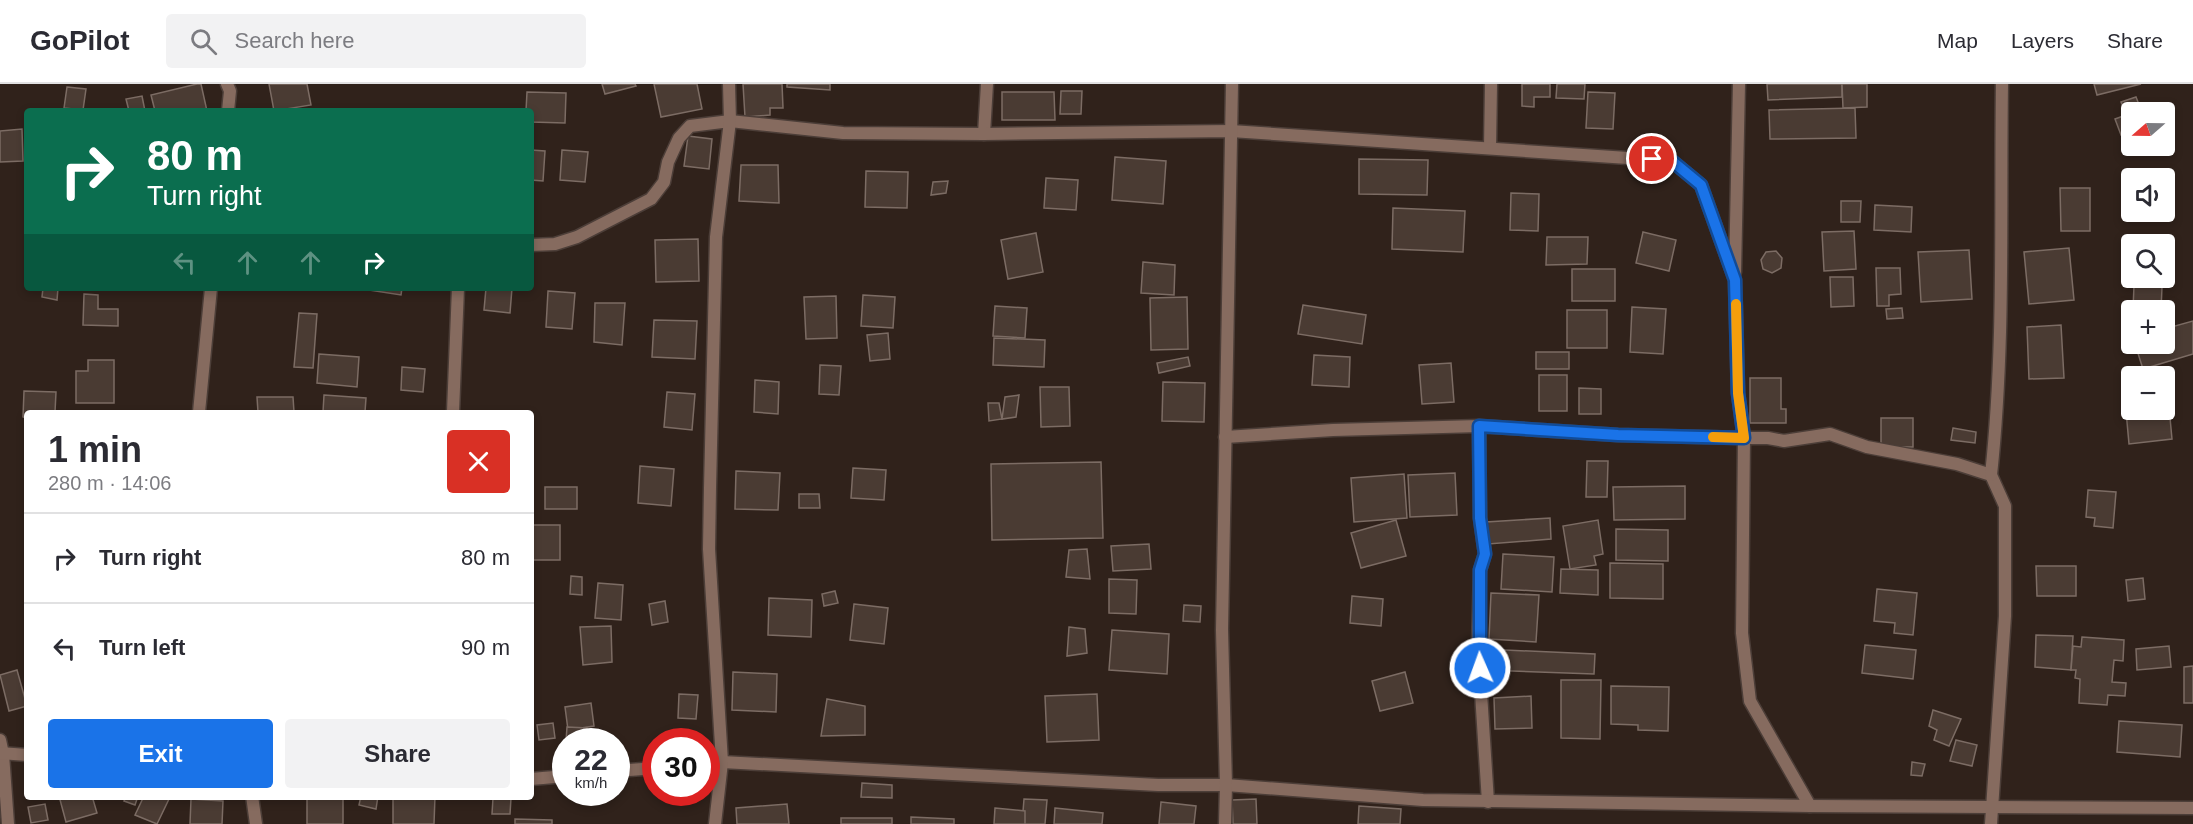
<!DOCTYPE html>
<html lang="en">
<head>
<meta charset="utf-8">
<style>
	:root { --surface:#fff; --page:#f2f2f3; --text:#2b2b33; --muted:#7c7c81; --line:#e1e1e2; --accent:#1a73e8 }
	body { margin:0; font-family:Helvetica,sans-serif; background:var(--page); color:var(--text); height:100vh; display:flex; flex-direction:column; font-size:22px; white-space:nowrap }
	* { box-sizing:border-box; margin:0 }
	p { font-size:20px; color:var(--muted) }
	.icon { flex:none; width:33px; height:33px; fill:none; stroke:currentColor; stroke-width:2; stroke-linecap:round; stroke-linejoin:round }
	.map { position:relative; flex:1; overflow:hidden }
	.sheet { position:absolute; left:24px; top:326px; width:510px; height:390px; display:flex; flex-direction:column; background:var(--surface); border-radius:6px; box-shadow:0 3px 9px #0003 }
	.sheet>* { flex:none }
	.guide { position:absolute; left:24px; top:24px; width:510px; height:183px; border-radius:6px; box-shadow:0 3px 9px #0003; background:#0b6e4f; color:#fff; overflow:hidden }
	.needle { width:39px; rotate:250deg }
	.buttons { position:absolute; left:2121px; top:18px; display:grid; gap:12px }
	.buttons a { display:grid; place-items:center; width:54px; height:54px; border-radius:6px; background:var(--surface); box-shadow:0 3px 9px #0003; font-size:30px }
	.speed { position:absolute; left:552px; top:644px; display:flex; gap:12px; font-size:30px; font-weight:700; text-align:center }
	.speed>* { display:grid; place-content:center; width:78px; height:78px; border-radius:50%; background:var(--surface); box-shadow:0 3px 9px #0003; line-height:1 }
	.speed small { font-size:15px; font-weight:400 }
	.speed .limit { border:9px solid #d22; background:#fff; color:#111 }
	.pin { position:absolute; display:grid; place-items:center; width:51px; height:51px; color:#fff; margin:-26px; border:3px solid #fff; border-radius:50%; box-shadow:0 2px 6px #0007 }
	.me { position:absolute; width:66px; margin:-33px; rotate:358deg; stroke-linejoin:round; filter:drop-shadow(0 0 4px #0008) }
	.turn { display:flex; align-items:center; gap:21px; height:126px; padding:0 24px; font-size:27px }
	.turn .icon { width:78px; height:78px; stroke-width:2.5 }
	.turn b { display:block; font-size:42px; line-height:51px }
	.lanes { display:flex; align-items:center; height:57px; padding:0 24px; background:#0003; justify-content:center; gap:30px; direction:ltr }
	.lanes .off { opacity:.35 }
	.round { display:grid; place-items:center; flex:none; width:63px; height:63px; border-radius:6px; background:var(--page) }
	.headline { display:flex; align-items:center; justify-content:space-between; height:102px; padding:0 24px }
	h1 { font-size:36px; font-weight:700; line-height:45px }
	.primary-button { display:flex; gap:12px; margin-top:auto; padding:12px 24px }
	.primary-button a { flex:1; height:69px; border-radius:6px; background:var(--accent); color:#fff; font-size:24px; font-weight:700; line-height:69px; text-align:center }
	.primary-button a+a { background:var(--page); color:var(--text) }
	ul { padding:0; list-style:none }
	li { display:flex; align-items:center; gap:18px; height:90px; padding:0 24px; border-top:2px solid var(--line) }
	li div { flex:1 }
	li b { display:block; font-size:22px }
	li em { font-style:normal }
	header { display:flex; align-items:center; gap:36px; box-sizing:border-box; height:84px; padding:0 30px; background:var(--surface); border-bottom:2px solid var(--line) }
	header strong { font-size:28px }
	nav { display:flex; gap:33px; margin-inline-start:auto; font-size:21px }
	.search { width:420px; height:54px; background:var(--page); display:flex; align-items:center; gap:15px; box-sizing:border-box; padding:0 21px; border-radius:6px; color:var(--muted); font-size:22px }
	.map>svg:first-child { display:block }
	.building { fill:#4a3b33; stroke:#7c6c64; stroke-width:1.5 }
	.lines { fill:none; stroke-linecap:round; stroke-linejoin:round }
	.street-casing { stroke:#4c3e38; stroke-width:15 }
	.street { stroke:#866b5f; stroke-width:12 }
	.route-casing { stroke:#114b97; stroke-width:15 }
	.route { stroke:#1a73e8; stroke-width:10 }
	.slow { stroke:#f59e0b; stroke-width:10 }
</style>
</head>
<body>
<header>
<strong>GoPilot</strong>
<div class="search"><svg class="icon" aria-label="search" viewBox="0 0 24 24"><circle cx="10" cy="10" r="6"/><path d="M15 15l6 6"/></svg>Search here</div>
<nav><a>Map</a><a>Layers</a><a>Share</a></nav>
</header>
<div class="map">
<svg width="2193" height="740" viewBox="0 0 2193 740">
	<rect width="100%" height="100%" fill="#30221b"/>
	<g class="building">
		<polygon points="197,0 201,0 207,27 155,27 151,11"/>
		<polygon points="269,0 307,0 311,21 274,27"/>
		<polygon points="602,0 635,0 636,2 605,10"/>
		<polygon points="654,0 697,0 702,25 661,33"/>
		<polygon points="743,0 782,0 783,24 770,24 770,31 745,33"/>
		<polygon points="787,0 830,0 830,6 787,3"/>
		<polygon points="1522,0 1550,0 1550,13 1534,13 1534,23 1522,22"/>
		<polygon points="1557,0 1585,0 1584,15 1556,14"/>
		<polygon points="1767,0 1842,0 1842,13 1768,16"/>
		<polygon points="1842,0 1867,0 1867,23 1843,24"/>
		<polygon points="2094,0 2141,0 2097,11"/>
		<polygon points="67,3 86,5 83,26 64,24"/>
		<polygon points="1061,7 1082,7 1081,30 1060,30"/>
		<polygon points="527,8 566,9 565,39 531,38 531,27 526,27"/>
		<polygon points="1002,8 1054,8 1055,36 1002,36"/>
		<polygon points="1588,8 1615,9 1613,45 1586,44"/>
		<polygon points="142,12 145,27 129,27 126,15"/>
		<polygon points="2136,13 2142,28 2132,28 2132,46 2121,51 2115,35 2126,31 2121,18"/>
		<polygon points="1855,24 1856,54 1770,55 1769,26"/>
		<polygon points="22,45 23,77 0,78 0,47"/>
		<polygon points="688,52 712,55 709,85 684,82"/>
		<polygon points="531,66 545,67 543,97 531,96"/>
		<polygon points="562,66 588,68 585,98 560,96"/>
		<polygon points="1115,73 1166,77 1163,120 1112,116"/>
		<polygon points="1359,75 1428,76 1427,111 1359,110"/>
		<polygon points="741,81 778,81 779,119 739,117"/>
		<polygon points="866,87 908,88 907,124 865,123"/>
		<polygon points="1046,94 1078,96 1076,126 1044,124"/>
		<polygon points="948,97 946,109 931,111 933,98"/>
		<polygon points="2060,104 2090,104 2090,147 2061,147"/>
		<polygon points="1511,109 1539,110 1538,147 1510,146"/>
		<polygon points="1841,117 1861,117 1860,138 1841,138"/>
		<polygon points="1875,121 1912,123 1911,148 1874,146"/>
		<polygon points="1393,124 1465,127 1463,168 1392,165"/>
		<polygon points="1854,147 1856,185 1824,187 1822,148"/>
		<polygon points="1643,148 1676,156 1669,187 1636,179"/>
		<polygon points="1036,149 1043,188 1008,195 1001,156"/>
		<polygon points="1547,153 1588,153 1587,180 1546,181"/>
		<polygon points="698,155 699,197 656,198 655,156"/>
		<polygon points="2069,164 2074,216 2029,220 2024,168"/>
		<polygon points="1969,166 1972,215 1921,218 1918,168"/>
		<polygon points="1776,167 1782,174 1781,184 1772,189 1763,185 1761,176 1766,168"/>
		<polygon points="1143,178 1175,181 1174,211 1141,209"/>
		<polygon points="1876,184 1900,184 1901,210 1889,211 1889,222 1877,222"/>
		<rect x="1572" y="185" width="43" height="32"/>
		<polygon points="1830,193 1853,193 1854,222 1831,223"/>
		<polygon points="2134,201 2162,203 2161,226 2133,226"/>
		<polygon points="43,204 58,204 57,216 42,213"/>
		<polygon points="356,204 402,204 401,211"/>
		<polygon points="486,204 512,204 510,229 484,226"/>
		<polygon points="548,207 575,209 572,245 546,243"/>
		<polygon points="84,210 98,211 98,225 118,225 118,242 83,241"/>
		<polygon points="863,211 895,213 893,244 861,242"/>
		<polygon points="836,212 837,254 806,255 804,213"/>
		<polygon points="1187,213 1188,265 1151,266 1150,214"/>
		<polygon points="595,219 625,219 622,261 594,258"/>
		<polygon points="1303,221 1366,231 1362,260 1298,250"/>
		<polygon points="995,222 1027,224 1025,254 993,252"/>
		<polygon points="1632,223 1666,225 1663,270 1630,268"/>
		<polygon points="1902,224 1903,234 1887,235 1886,225"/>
		<rect x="1567" y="226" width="40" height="38"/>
		<polygon points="299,229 317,230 313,284 294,283"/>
		<polygon points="654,236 697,237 695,275 652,273"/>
		<polygon points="2193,237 2193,270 2143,285 2135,260 2164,260 2164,245"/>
		<polygon points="2061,241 2064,294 2029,295 2027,243"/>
		<polygon points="888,249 890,275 870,277 867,251"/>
		<polygon points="994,254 1045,256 1044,283 993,281"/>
		<rect x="1536" y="268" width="33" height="17"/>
		<polygon points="319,270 359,273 357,303 317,299"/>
		<polygon points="1314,271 1350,273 1349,303 1312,301"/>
		<polygon points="1188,273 1190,282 1159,289 1157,279"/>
		<polygon points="88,276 114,276 114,319 76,319 76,287 88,287"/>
		<polygon points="1451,279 1454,318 1422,320 1419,281"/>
		<polygon points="820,281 841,282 839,311 819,310"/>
		<polygon points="402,283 425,285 423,308 401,306"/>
		<rect x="1539" y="291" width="28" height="36"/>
		<polygon points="1750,294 1781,294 1781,325 1786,325 1786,339 1750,339"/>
		<polygon points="755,296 779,298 778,330 754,328"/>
		<polygon points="1163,298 1205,299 1204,338 1162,337"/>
		<polygon points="1040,303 1069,303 1070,342 1041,343"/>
		<polygon points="1579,304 1601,305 1601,330 1579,330"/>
		<polygon points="24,307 56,308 55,328 27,328 27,334 23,333"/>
		<polygon points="667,308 695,310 692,346 664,343"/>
		<polygon points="324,311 366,314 365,328 323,328"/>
		<polygon points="1019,311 1016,333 1002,335 1005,313"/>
		<polygon points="257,313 293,313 294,328 258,328"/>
		<polygon points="988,319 999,319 1002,335 989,337"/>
		<polygon points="2164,323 2169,323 2172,355 2129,360 2126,327 2164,326"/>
		<rect x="1881" y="334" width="32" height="29"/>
		<polygon points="1953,344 1976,348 1975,359 1951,356"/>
		<polygon points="1587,377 1608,377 1607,413 1586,413"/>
		<polygon points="1101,378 1103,454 992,456 991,380"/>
		<polygon points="640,382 674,385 671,422 638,419"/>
		<polygon points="853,384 886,386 884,416 851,414"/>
		<polygon points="736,387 780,389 778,426 735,425"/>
		<polygon points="1455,389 1457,431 1410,433 1408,391"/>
		<polygon points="1404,390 1407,434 1354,438 1351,394"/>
		<polygon points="1685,402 1685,435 1614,436 1613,403"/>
		<rect x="545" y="403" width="32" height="22"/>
		<polygon points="2088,406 2116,408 2113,444 2094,442 2095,434 2086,433"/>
		<polygon points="799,410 819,410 820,424 799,424"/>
		<polygon points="1550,434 1551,455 1488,460 1486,438"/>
		<polygon points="1396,436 1406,472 1361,484 1351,449"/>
		<polygon points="1598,436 1603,470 1594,472 1596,481 1570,485 1563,442"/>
		<rect x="531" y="441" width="29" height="35"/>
		<polygon points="1616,445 1668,446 1668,477 1616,476"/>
		<polygon points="1149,460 1151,485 1113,487 1111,462"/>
		<polygon points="1087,465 1090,495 1066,493 1069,466"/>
		<polygon points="1503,470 1554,473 1552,508 1501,505"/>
		<polygon points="1610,479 1663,480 1663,515 1610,514"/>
		<polygon points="2036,482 2076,482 2076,512 2037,512"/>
		<polygon points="1561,485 1598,486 1598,511 1560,509"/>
		<polygon points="571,492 582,493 582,511 570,510"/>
		<polygon points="2143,494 2145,515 2128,517 2126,496"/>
		<polygon points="1109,495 1137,496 1136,530 1109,529"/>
		<polygon points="598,499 623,501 621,536 595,534"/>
		<polygon points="1877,505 1917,509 1913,551 1894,549 1895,539 1874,537"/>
		<polygon points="835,507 838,519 824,522 822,510"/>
		<polygon points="1491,509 1539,511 1536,558 1489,555"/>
		<polygon points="1352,512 1383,515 1381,542 1350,539"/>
		<polygon points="769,514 812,516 811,553 768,551"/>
		<polygon points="665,517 668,538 652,541 649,520"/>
		<polygon points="854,520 888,524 884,560 850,556"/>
		<polygon points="1184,521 1201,522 1200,538 1183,537"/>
		<polygon points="611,542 612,578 583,581 580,543"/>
		<polygon points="1069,543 1085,545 1087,569 1067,572"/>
		<polygon points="1112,546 1169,550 1167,590 1109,586"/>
		<polygon points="2036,551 2073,552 2071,586 2035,583"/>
		<polygon points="2082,553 2124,556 2123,577 2114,576 2112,598 2126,599 2125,612 2108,611 2107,621 2079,619 2080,595 2075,594 2076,586 2071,586 2073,562 2081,563"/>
		<polygon points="1865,561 1916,566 1913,595 1862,589"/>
		<polygon points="2169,562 2171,583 2137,586 2136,565"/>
		<polygon points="1484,565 1595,570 1594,590 1484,586"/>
		<polygon points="2193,582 2193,619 2184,619 2184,583"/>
		<polygon points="17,586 27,622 9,627 0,591"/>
		<polygon points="733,588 777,590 776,628 732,626"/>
		<polygon points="1405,588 1413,619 1380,627 1372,597"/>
		<polygon points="1561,596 1601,596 1600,655 1561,654"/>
		<polygon points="1611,602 1669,603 1668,647 1638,646 1638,641 1611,640"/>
		<polygon points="679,610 698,611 696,635 678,634"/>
		<polygon points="1097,610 1099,656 1047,658 1045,612"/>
		<polygon points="1531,612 1532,644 1495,645 1494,614"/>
		<polygon points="827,615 865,622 865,651 821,652"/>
		<polygon points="591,619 594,642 568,646 565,623"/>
		<polygon points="1933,626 1961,635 1949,662 1934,656 1937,646 1929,642"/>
		<polygon points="2119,637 2182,641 2180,673 2117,668"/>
		<polygon points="553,639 555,654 539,656 537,641"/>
		<polygon points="567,643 587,644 586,657 566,657"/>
		<polygon points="686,646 686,657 673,657 673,647"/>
		<polygon points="1956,656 1977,661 1972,682 1950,677"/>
		<polygon points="1912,678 1925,680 1922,692 1911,691"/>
		<polygon points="862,699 892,701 892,714 861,713"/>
		<polygon points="59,712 92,712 97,729 66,738"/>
		<polygon points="126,712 138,712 135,721 124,717"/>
		<polygon points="144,712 170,713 157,740 135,731"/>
		<rect x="307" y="712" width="36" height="28"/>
		<polygon points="361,712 378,712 376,725 359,721"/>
		<polygon points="393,712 435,712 434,740 393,740"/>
		<polygon points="493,714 511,714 510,730 492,730"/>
		<polygon points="191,715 223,717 222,740 190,740"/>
		<polygon points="1024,715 1047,716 1045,740 1022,740"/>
		<polygon points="1256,715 1257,740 1233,740 1232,716"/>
		<polygon points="1161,718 1196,722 1194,740 1159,740"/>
		<polygon points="45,720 48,736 31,739 28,723"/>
		<polygon points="787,720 789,740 737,740 736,724"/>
		<polygon points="1359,722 1401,725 1400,740 1358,740"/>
		<polygon points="995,724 1025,727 1025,740 994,740"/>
		<polygon points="1055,724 1103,729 1102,740 1054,740"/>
		<polygon points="911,733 954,735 954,740 911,740"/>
		<rect x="841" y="734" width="51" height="6"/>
		<polygon points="515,735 552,736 552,740 515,740"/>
	</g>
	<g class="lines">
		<defs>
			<g id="street">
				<polyline points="227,0 230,7 228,27"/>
				<polyline points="984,50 987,0"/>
				<polyline points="1490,64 1491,0"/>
				<polyline points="531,161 555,160 577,153 651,115 664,98 668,78 679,54 690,42 730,37 843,49 984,50 1231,47 1672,77 1701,101 1735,196 1738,309 1744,354 1768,354 1784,357 1830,350 1867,363 1957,380 1991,391 2005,422 2005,532 1991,740"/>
				<polyline points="1735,188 1739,0"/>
				<polyline points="199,328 211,204"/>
				<polyline points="453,328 458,204"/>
				<polyline points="1479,342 1480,434 1485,470 1480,486 1478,562 1488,718"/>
				<polyline points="1225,353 1333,346 1479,342 1618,351 1744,354 1742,549 1750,617 1810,722"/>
				<path d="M1991,391C2005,261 2000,130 2002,0"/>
				<polyline points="0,656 3,670 8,740"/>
				<polyline points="0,669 27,671"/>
				<polyline points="706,679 722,678 1158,701 1226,701 1423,716 1810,722 2193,724"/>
				<polyline points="616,687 656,684"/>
				<polyline points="531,695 566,692"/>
				<polyline points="252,712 256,740"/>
				<polyline points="715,740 722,678 709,465 710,404 716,153 730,37 729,0"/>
				<polyline points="1225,740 1226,701 1222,546 1232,0"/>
			</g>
		</defs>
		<use href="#street" class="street-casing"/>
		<use href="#street" class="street"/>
	</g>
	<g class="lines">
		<defs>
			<polyline id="route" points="1480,584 1480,486 1485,470 1480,434 1479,342 1618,351 1744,354 1738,309 1735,196 1701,101 1672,77 1652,75"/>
		</defs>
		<use href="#route" class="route-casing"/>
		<use href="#route" class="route"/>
		<polyline class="slow" points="1713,353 1744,354 1738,309 1736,220"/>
	</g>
</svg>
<div class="buttons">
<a><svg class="needle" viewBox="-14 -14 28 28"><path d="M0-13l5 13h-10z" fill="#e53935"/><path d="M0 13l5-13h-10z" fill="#7c7c81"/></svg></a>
<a><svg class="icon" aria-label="sound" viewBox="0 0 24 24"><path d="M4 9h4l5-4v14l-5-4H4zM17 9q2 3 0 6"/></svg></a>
<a><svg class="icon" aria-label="search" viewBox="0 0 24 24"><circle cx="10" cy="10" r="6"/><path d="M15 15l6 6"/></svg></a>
<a>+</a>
<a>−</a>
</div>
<div class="speed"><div>22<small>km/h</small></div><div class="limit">30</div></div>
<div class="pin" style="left:1652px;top:75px;background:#d93025"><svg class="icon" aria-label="arrive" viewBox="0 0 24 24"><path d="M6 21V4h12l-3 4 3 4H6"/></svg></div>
<svg class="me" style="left:1480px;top:584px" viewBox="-20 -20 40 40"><circle r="17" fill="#1a73e8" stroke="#fff" stroke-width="3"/><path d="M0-11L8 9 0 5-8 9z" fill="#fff"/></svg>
<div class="guide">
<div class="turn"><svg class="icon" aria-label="right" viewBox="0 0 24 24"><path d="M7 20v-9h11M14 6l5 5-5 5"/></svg><div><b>80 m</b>Turn right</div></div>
<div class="lanes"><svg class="icon off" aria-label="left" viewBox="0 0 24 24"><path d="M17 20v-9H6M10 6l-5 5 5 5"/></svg><svg class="icon off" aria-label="ahead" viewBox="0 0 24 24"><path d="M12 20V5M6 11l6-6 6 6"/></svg><svg class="icon off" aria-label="ahead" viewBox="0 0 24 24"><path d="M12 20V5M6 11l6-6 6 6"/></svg><svg class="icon" aria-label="right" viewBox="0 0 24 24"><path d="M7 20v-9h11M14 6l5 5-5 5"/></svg></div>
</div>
<section class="sheet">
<div class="headline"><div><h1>1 min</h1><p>280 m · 14:06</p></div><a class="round" style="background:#d93025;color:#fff"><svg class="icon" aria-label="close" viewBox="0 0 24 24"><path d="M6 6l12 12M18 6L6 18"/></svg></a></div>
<ul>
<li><svg class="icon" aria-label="right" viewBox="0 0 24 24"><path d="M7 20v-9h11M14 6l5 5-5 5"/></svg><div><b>Turn right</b></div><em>80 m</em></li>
<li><svg class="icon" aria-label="left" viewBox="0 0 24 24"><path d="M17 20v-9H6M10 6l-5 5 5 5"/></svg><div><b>Turn left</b></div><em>90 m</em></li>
</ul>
<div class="primary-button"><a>Exit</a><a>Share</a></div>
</section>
</div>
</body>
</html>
